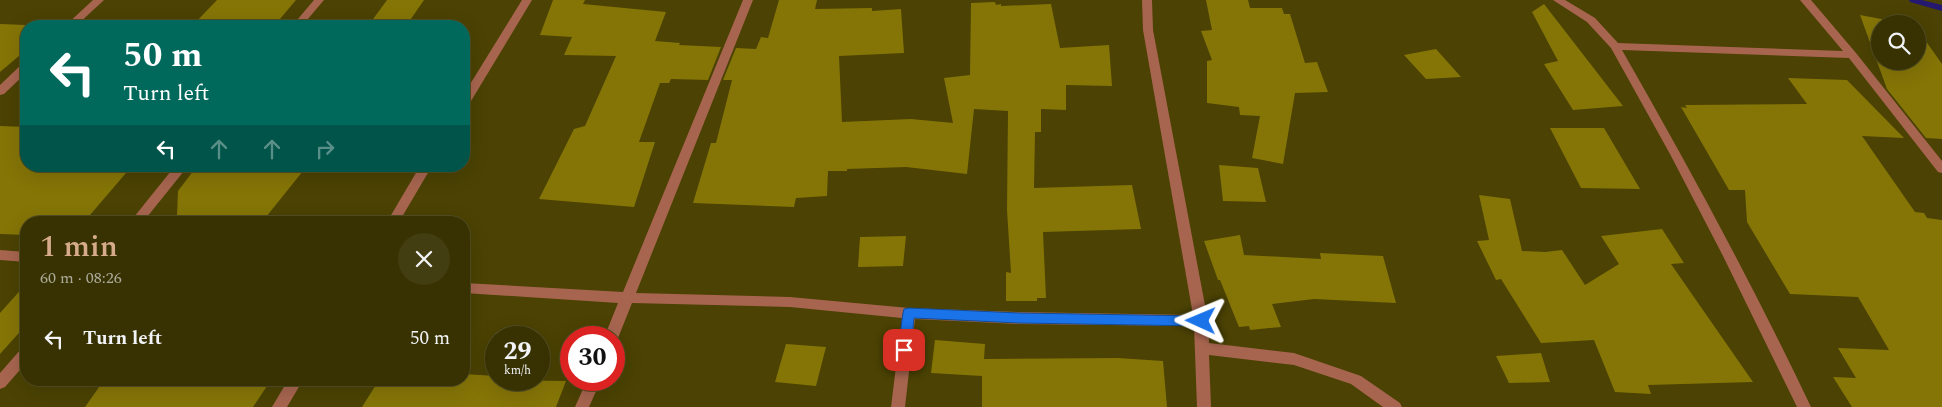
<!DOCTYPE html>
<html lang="en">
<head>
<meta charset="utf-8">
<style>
	:root { --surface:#383202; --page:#433e11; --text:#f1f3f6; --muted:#abaa99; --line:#524d24; --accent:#d6ab8b }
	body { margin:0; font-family:Spectral,serif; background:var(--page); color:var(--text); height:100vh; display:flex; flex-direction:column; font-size:19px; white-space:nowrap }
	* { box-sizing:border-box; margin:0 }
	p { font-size:16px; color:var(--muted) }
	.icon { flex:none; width:28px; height:28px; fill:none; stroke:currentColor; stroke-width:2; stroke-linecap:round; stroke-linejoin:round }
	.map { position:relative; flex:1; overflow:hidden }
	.details { position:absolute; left:20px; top:216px; width:450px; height:170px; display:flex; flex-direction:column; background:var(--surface); border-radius:20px; box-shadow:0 5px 20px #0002,0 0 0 1px var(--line) }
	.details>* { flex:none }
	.hud { position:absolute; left:20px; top:20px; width:450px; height:152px; border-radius:20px; box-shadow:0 5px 20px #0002,0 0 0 1px var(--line); background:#00695c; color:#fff; overflow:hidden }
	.tools { position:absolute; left:1871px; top:15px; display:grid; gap:10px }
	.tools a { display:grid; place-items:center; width:55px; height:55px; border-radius:50%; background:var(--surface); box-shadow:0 5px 20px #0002,0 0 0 1px var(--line); font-size:25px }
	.speed { position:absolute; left:485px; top:326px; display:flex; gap:10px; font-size:25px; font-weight:700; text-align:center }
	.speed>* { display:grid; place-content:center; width:65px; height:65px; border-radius:50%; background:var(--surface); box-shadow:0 5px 20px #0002,0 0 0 1px var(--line); line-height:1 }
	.speed small { font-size:12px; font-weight:400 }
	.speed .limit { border:8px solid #d22; background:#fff; color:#111 }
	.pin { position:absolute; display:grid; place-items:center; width:42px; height:42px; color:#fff; margin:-21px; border-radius:10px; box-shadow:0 2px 8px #0006 }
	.me { position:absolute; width:55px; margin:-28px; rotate:271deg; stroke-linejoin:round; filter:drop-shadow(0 0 4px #0008) }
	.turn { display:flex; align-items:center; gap:18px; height:105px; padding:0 20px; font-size:22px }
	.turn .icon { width:65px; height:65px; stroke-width:2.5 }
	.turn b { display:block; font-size:35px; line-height:42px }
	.lanes { display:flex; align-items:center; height:48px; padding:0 20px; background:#0003; justify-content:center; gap:25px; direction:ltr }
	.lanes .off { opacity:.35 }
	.round { display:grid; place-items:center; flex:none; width:52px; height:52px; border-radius:26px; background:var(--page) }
	.summary { display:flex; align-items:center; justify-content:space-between; height:85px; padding:0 20px }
	h1 { font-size:30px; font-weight:600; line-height:38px; color:var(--accent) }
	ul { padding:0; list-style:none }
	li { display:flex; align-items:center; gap:15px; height:75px; padding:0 20px }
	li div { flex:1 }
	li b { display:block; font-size:19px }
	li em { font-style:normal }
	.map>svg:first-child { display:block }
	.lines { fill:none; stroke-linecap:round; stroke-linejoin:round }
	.stream { fill:#251871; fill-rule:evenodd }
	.building { fill:#857507 }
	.street { fill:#a7654f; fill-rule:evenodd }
	.route { fill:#1a73e8; stroke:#114b97 }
</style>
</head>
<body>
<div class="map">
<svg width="1942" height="407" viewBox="0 0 1942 407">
	<rect width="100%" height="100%" fill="#4b4203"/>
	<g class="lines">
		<polygon class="stream" points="1909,0 1922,0 1942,5 1942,11 1910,2"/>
	</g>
	<g class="building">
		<polygon points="217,0 296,0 274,26 192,26"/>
		<polygon points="387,0 424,0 406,26 368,26"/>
		<polygon points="553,0 585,0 583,4 666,12 655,41 680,43 679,45 721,47 708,80 671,79 669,83 660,83 639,142 655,142 634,207 539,199 574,129 585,126 616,56 564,55 572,37 540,35"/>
		<polygon points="779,0 817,0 815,9 872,8 872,11 901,9 904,53 839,56 842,122 911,119 953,123 944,78 970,75 971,3 995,2 996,5 1001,4 1001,6 1051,4 1060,48 1109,45 1112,86 1066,85 1066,110 1041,109 1041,132 1035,132 1034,188 1132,185 1141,229 1043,232 1046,298 1037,298 1037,301 1006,301 1006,272 1011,273 1007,210 1008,111 974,109 967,174 906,167 847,169 847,171 828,171 827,196 796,198 794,207 693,203 711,143 716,143 732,80 723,80 736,48 756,49 761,37 768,38"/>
		<polygon points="1206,0 1248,0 1250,8 1282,8 1284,14 1290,14 1305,63 1317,62 1328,92 1295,93 1283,164 1252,158 1260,116 1240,115 1239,107 1207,103 1207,61 1212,60 1201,31 1212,30"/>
		<polygon points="1544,4 1623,106 1573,110 1544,64 1558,61 1532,12"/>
		<polygon points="1860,15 1908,24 1880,24 1880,61 1918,61 1918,30 1942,64 1942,139 1926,138 1887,89"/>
		<polygon points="0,24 26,25 26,50 0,72"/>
		<polygon points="1436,49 1461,77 1426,79 1404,55"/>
		<polygon points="1788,78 1847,80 1904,138 1862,136 1915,212 1924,213 1927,218 1942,220 1942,407 1852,407 1833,377 1856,378 1838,348 1889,350 1858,297 1790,294 1747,222 1745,190 1729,190 1681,107 1687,108 1685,105 1807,104"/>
		<polygon points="0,126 26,127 26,166 132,166 84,222 26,222 26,235 0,234"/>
		<polygon points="1550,128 1604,128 1640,189 1581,188"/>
		<polygon points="1219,165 1258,168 1266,202 1223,201"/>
		<polygon points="197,166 307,166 262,222 242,222 177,215 178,191"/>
		<polygon points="1479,195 1510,199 1522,251 1545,252 1562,250 1585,285 1619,264 1601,236 1662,229 1684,263 1671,264 1753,382 1648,385 1651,394 1615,392 1594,340 1541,343 1501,279 1496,280 1477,241 1489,240"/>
		<polygon points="1240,235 1244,255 1321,259 1320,253 1383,256 1396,303 1314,299 1272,304 1281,327 1250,330 1249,326 1239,327 1220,280 1218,280 1204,241"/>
		<polygon points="906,236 903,266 858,267 860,237"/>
		<polygon points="26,284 26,325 0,354 0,313"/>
		<polygon points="935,340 985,344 984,359 1118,358 1163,361 1167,407 982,407 982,376 931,373"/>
		<polygon points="786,344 826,347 816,386 775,382"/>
		<polygon points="1541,353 1550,382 1509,383 1496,356"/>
		<polygon points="464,374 496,376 496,380 566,381 556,407 362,407 379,380 464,380"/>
		<polygon points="104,380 271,380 253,407 85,407"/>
	</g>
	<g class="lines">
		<g class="street">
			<polygon points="93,0 104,0 76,26 65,26"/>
			<polygon points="314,0 324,0 302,26 292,26"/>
			<polygon points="522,0 532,0 468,106 464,107 464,94"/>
			<polygon points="743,0 753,0 636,293 790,297 909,308 1019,312 1193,315 1143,30 1142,0 1152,0 1153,30 1208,321 1209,343 1294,353 1361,376 1400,403 1402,407 1383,407 1351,384 1294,365 1209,355 1211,407 1197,407 1194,326 1019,324 915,319 905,407 891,407 902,318 790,307 632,303 618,338 614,343 614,338 604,338 618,303 464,293 464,283 623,292"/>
			<path d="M1553,0H1565L1595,18L1618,43L1843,51L1800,0H1811L1856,53L1942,161V173L1938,172L1849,58L1622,50C1689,167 1753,285 1811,407H1797L1723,256L1670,154L1611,48L1587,22Z"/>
			<polygon points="22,64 26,64 26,73 4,94 0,95 0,85"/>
			<polygon points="175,166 188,166 143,222 130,222"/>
			<polygon points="420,166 432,166 399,222 387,222"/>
			<polygon points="0,250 26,252 26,262 0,260"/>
			<polygon points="26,347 26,363 5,387 0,389 0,373 21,349"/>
			<polygon points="288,380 303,380 287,407 272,407"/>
			<polygon points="587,380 601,380 589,407 575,407"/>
		</g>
	</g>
	<polygon class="route" points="909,308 1019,313 1201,316 1205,318 1207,321 1205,325 1201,326 1019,323 914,318 911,350 909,354 904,356 900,354 898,350 903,313 904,309"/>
</svg>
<div class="tools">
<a><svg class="icon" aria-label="search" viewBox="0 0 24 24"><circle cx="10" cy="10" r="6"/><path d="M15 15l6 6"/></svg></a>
</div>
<div class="speed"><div>29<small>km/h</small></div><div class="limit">30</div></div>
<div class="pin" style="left:904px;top:350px;background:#d93025"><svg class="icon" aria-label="arrive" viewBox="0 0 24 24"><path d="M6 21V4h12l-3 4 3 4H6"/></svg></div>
<svg class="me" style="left:1201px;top:321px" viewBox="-20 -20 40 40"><path d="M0-17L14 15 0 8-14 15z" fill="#1a73e8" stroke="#fff" stroke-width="4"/></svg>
<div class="hud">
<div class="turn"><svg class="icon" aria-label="left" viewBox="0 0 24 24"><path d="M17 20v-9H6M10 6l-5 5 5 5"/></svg><div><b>50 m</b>Turn left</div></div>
<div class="lanes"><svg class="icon" aria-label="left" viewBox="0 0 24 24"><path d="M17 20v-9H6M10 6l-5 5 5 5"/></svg><svg class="icon off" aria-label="ahead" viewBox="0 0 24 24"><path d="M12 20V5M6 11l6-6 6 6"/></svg><svg class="icon off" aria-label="ahead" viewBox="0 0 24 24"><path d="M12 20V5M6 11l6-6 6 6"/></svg><svg class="icon off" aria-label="right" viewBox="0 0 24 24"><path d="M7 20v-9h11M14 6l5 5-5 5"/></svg></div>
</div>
<section class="details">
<div class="summary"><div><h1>1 min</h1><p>60 m · 08:26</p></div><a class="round"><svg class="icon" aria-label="close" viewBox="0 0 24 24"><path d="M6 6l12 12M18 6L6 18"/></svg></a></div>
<ul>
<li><svg class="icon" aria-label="left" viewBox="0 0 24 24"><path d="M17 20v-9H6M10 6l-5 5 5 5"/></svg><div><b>Turn left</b></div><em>50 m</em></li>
</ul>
</section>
</div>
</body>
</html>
